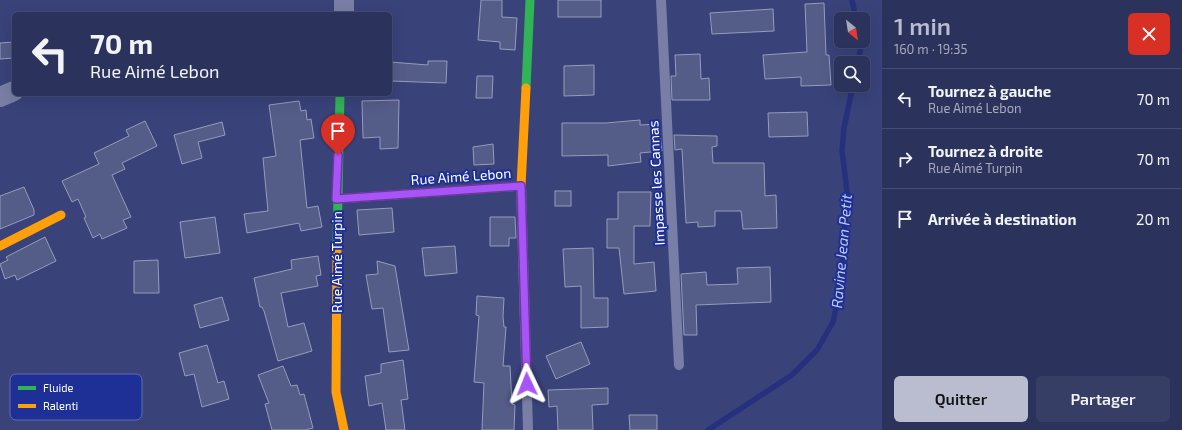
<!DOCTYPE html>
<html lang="fr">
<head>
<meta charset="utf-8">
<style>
	:root { --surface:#2b325c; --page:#373e65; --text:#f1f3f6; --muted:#a6aabb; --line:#474d72; --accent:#babdd0 }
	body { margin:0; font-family:"Exo 2",sans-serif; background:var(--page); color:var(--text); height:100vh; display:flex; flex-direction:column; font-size:15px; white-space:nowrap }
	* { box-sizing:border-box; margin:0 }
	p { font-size:13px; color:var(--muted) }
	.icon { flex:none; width:22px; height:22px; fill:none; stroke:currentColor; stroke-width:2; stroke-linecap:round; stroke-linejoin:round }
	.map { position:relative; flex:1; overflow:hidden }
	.side { display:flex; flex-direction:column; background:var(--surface); width:300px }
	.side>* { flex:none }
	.banner { position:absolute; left:12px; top:12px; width:380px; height:84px; border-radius:6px; box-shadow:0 4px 16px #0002,0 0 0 1px var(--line); background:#2b325c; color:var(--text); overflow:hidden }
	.needle { width:26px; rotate:150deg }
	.controls { position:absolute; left:834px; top:12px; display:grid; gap:8px }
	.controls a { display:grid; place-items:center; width:36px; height:36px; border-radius:6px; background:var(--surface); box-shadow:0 4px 16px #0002,0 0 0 1px var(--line); font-size:20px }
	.pin { position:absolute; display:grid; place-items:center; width:34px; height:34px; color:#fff; margin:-41px -17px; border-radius:50% 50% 50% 0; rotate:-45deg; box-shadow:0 0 4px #0007 }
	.pin .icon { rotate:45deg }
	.me { position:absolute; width:44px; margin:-22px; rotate:358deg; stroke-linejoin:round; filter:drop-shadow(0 0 3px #0008) }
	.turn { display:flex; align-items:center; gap:14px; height:84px; padding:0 12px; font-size:18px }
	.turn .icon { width:52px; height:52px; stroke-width:2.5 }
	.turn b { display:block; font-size:28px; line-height:34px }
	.round { display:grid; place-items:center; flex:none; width:42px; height:42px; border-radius:6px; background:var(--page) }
	.overview { display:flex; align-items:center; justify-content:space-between; height:68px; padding:0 12px }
	h1 { font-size:24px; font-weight:600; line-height:30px; color:var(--accent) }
	.button { display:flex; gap:8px; margin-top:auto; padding:8px 12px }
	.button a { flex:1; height:46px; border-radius:6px; background:var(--accent); color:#111; font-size:16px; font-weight:600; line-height:46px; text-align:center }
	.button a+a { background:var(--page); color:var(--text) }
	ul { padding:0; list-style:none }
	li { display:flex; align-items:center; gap:12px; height:60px; padding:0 12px; border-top:1px solid var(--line) }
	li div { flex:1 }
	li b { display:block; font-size:15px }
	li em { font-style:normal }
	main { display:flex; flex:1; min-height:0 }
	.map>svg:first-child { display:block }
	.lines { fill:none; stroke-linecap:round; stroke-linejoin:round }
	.stream { stroke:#25317d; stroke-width:5.5 }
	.building { fill:#545c88; stroke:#969cba }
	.lane { stroke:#787ea5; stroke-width:10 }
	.street { stroke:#787ea5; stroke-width:20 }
	.fast { stroke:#30b455; stroke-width:9 }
	.slow { stroke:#ff9f0a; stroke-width:9 }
	.route-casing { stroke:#6d37a1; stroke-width:10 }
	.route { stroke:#a855f7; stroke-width:7 }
	.labels { text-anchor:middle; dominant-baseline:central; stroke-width:4; stroke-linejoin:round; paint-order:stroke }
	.street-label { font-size:14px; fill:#fff; stroke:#1e2f95 }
	.water-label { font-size:15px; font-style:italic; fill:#bec7f5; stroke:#1e2f95 }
	.key { fill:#1e2f95; stroke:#626db5; stroke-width:1 }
	.key-label { font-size:11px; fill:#fff }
</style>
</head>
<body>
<main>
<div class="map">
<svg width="882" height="430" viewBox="0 0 882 430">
	<rect width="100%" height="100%" fill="#39437a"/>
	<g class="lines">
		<g class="stream">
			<polyline points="852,0 856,19"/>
			<polyline points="858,63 862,41"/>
			<polyline points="708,430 792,375 817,350 833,322 840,290 847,192 842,150 844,128 853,85"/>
		</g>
	</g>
	<g class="building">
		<polygon points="481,0 502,0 502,17 517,18 515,50 500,49 500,42 478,40"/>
		<rect x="558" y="0" width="43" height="17"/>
		<polygon points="824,3 826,55 829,55 831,85 801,86 801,77 765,79 763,55 807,52 805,4"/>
		<polygon points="773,9 774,31 712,34 710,13"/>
		<polygon points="14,42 14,58 0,59 0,43"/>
		<polygon points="700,54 701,79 709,78 710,100 672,100 671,76 676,76 675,55"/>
		<polygon points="428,61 447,61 446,83 390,81 390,62 428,65"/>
		<polygon points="594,65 594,95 564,96 564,66"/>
		<polygon points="477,76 493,76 492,98 476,98"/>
		<polygon points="399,100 398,148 380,149 380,137 363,138 362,101"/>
		<polygon points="299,101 301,111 306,110 307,120 311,119 314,138 300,140 307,208 318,206 322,227 301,231 299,223 247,233 244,214 268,211 263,158 276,156 269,105"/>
		<polygon points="807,112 808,136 769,137 768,113"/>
		<polygon points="640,120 640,125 659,124 662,151 640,153 641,162 608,166 608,155 562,156 562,123 606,123"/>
		<polygon points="145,121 157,146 122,163 125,169 112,175 131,217 123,220 127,228 102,239 100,234 93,238 84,218 86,217 78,199 72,202 62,181 99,164 94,153 129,136 126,130"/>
		<polygon points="222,122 225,135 198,142 202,158 182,164 174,135"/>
		<polygon points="674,135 717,136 717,146 712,147 713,163 764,163 765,196 776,195 777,228 743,229 741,211 715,211 715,226 698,227 698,222 686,223 682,149 675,150"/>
		<polygon points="493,144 494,164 474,165 473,147"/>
		<polygon points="24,187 34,210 34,215 0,229 0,196"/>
		<rect x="555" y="191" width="16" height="15"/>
		<polygon points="618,192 651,192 650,226 634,226 634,264 654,262 656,291 624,294 619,248 607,248 607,219 618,219"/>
		<polygon points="392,208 394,232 359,235 357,210"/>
		<polygon points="215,217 220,253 185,258 180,222"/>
		<polygon points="490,217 515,217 516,238 509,238 509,246 490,246"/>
		<polygon points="45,237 56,261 17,280 15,275 5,279 0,264 8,260 6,257"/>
		<polygon points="455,246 457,273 425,276 422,248"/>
		<polygon points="593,248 594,298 608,298 608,327 581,328 581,286 565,287 563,249"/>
		<polygon points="318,256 321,275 316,276 318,286 281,293 288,327 304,323 312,351 278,361 264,311 262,307 260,307 254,278 292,269 291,260"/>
		<polygon points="158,260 159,293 134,293 134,261"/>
		<polygon points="377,261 395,266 409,350 389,352 383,308 372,309 366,275 378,274"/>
		<polygon points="770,267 771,302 696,305 697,335 684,335 681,274 706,272 707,285 738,284 737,268"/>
		<polygon points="477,296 504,298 503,317 504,327 506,327 503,366 510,366 512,404 515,405 514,430 482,430 484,383 474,382 479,316 476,315"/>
		<polygon points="222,297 229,320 200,328 194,305"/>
		<polygon points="581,342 590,364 556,379 546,356"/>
		<polygon points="207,345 218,383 224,381 229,399 202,407 194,374 185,376 179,353"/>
		<polygon points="403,360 408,399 401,400 405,430 386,430 382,403 369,406 365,376 381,373 381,364"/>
		<polygon points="283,366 291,386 297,385 300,395 304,394 313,428 305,430 272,430 265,404 269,403 258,375"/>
		<polygon points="608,388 608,404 592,405 593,430 558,430 557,406 549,407 548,390"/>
		<polygon points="629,415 657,415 657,430 630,430"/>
	</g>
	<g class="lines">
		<g class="lane">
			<polyline points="661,0 679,365"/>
			<polyline points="521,186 528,430"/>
		</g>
		<g class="street">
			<polyline points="344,14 344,0"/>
			<polyline points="0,97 14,91"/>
		</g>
		<g class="fast">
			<polyline points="526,88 530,0"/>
			<polyline points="337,245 340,94"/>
		</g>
		<g class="slow">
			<polyline points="337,199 521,186 526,88"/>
			<polyline points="337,245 336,392 344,430"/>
			<polyline points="0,246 61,215"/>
		</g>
	</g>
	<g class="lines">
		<defs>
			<polyline id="route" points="338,155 336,199 521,186 527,384"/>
		</defs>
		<use href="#route" class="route-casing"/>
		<use href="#route" class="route"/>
	</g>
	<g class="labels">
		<g class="street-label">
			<text transform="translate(461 176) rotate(-4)">Rue Aimé Lebon</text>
			<text transform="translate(656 183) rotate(-93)">Impasse les Cannas</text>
			<text transform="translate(336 262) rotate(-90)">Rue Aimé Turpin</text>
		</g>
		<g class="water-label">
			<text transform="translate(841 251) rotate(-85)">Ravine Jean Petit</text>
		</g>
	</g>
	<rect x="10" y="374" width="132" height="46" rx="6" class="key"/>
	<rect x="18" y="386" width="18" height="4" fill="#30b455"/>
	<rect x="18" y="404" width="18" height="4" fill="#ff9f0a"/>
	<g class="key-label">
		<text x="43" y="392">Fluide</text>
		<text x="43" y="410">Ralenti</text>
	</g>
</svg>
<div class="controls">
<a><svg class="needle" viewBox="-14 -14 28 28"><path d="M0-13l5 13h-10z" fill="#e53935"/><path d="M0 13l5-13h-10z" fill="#a6aabb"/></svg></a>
<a><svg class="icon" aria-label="search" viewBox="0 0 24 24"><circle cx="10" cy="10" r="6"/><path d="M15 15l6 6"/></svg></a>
</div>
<div class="pin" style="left:338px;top:155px;background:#d93025"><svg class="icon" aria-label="arrive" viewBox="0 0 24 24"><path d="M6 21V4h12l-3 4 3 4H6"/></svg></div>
<svg class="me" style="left:527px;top:384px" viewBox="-20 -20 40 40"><path d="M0-17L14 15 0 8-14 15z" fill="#a855f7" stroke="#fff" stroke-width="4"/></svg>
<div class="banner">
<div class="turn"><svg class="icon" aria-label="left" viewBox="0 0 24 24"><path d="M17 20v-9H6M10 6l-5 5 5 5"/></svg><div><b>70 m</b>Rue Aimé Lebon</div></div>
</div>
</div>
<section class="side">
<div class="overview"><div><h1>1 min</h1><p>160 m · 19:35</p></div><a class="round" style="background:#d93025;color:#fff"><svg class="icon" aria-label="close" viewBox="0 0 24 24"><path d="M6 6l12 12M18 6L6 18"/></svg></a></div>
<ul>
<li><svg class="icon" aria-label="left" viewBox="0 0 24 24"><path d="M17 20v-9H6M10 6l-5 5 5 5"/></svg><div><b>Tournez à gauche</b><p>Rue Aimé Lebon</p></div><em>70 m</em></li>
<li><svg class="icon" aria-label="right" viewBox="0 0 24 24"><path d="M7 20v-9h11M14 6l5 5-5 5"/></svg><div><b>Tournez à droite</b><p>Rue Aimé Turpin</p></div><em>70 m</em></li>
<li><svg class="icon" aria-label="arrive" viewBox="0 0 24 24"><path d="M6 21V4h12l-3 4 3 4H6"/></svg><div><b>Arrivée à destination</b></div><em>20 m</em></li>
</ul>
<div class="button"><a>Quitter</a><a>Partager</a></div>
</section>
</main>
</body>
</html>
